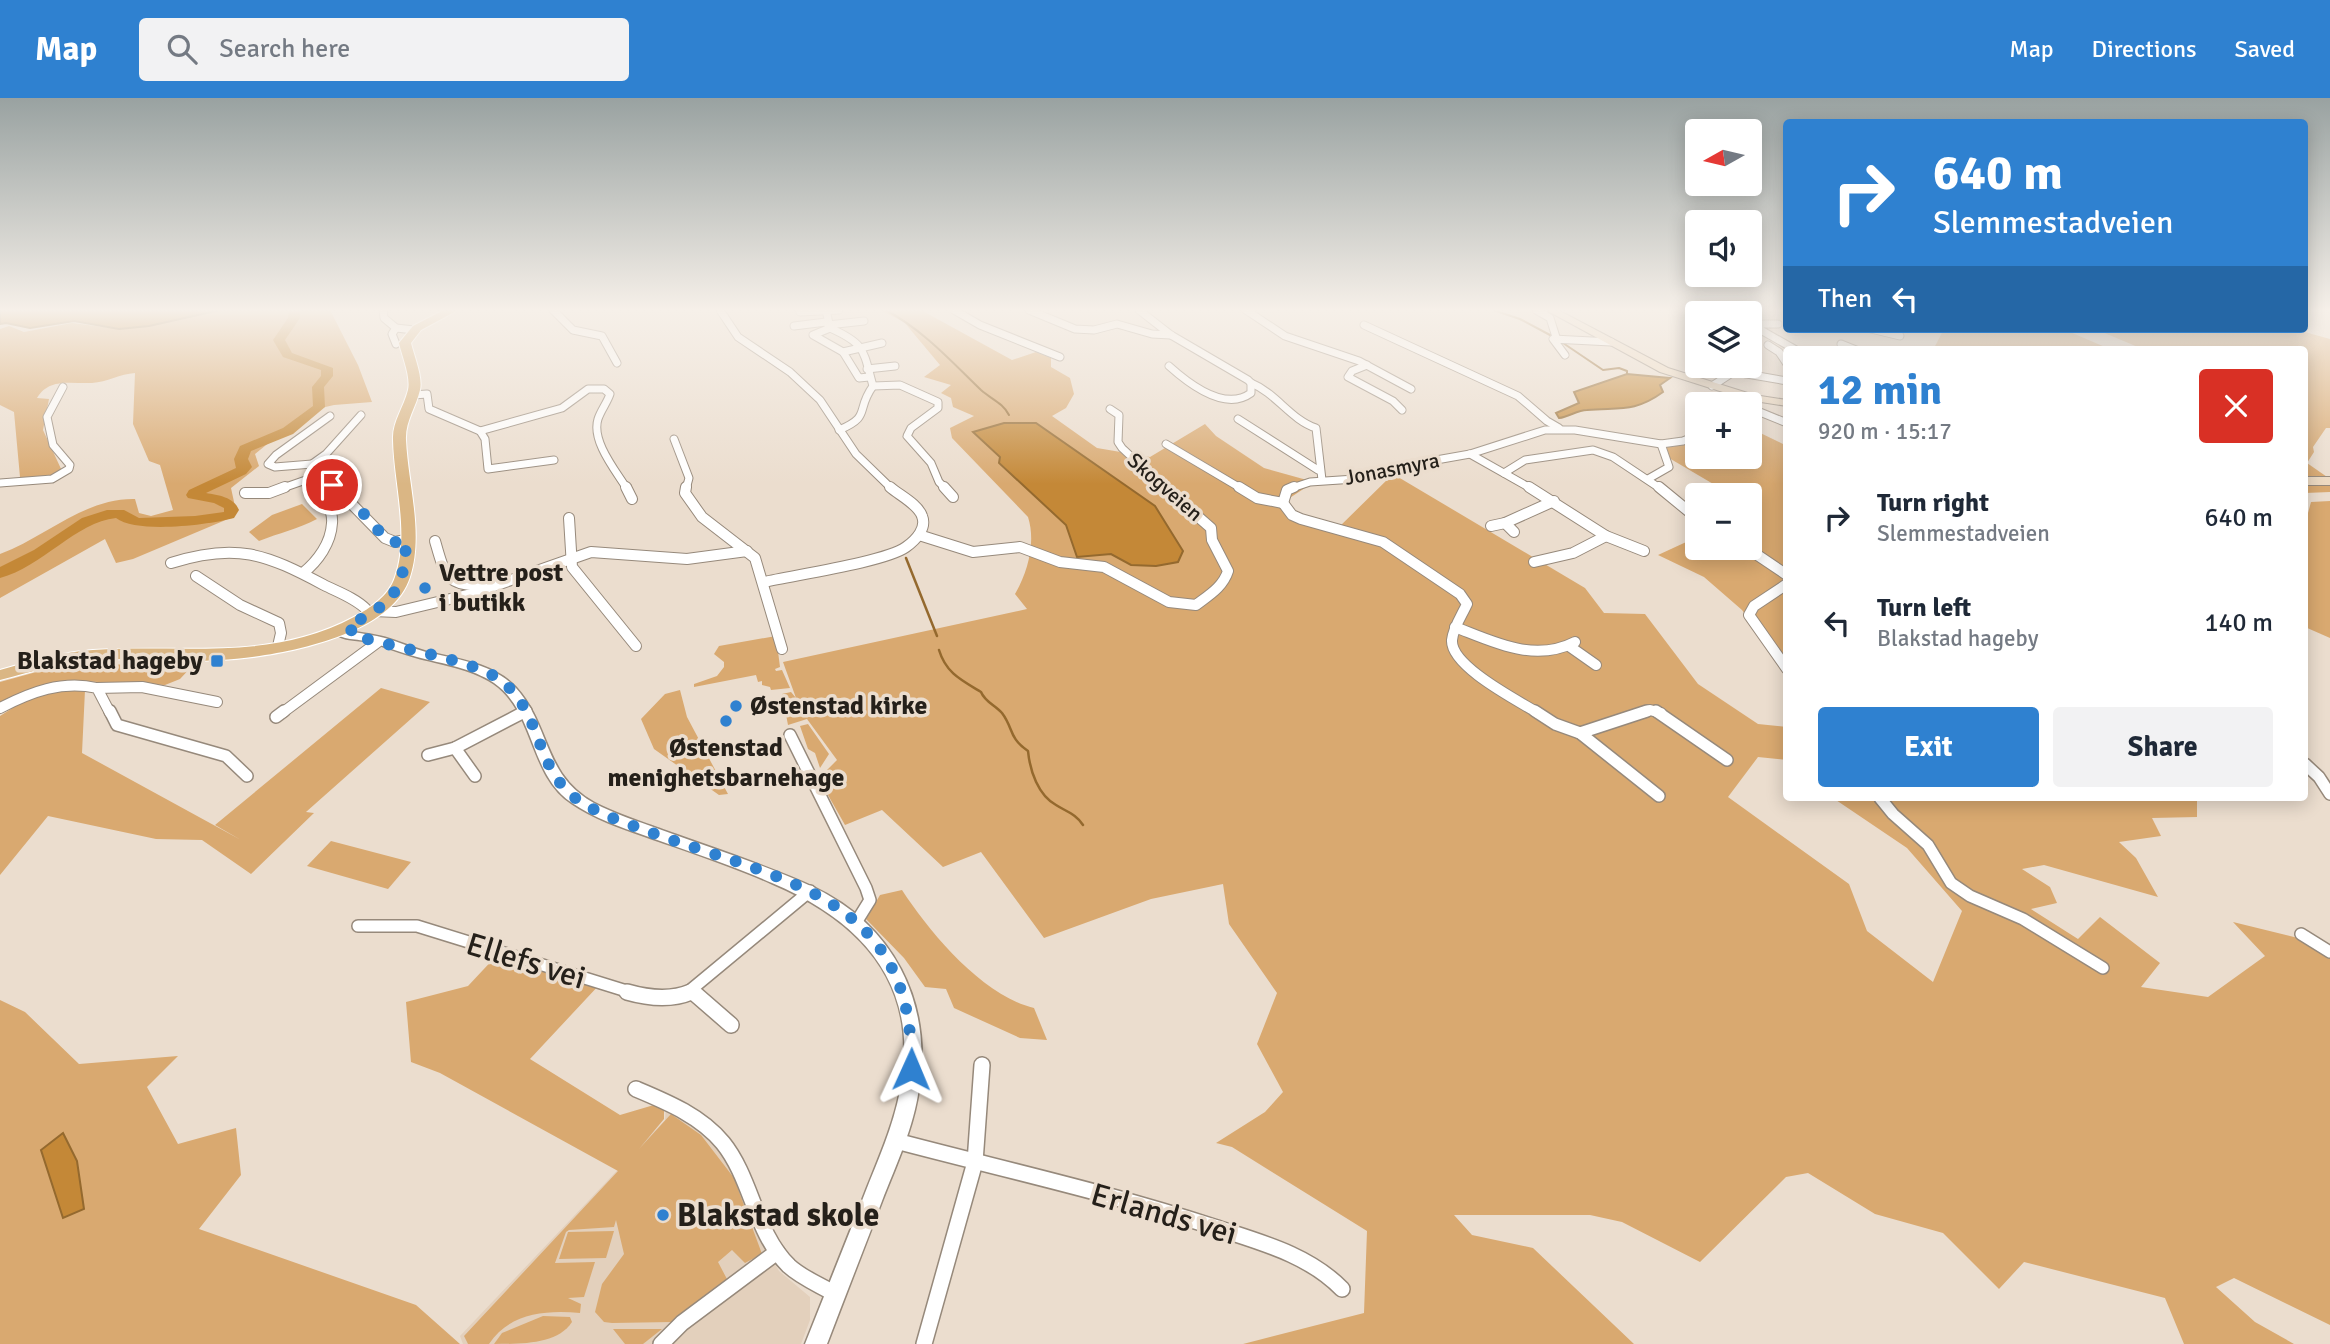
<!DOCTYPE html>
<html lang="en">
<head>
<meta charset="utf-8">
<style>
	:root { --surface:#fff; --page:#f2f2f3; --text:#1f2937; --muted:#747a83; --accent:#2f81d0 }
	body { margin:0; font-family:Signika,sans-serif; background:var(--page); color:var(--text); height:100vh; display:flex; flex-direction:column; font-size:26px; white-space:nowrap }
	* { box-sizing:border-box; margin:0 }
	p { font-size:23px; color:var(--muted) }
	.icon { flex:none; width:38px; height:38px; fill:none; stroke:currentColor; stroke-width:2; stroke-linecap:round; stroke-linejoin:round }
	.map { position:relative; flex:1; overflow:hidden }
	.side { position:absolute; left:1783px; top:248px; width:525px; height:455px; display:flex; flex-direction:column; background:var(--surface); border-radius:7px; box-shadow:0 4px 18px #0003 }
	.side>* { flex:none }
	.hud { position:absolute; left:1783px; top:21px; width:525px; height:214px; border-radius:7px; box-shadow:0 4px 18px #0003; background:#2f81d0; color:#fff; overflow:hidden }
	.needle { width:46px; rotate:262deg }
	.tools { position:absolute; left:1685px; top:21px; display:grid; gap:14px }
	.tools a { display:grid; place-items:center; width:77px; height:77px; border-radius:7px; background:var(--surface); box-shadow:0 4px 18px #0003; font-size:35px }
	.pin { position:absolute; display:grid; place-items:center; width:60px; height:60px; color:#fff; margin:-30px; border:4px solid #fff; border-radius:50%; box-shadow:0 2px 7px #0007 }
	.me { position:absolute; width:77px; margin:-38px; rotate:1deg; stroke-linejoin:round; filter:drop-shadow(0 0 5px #0008) }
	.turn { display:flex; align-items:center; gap:24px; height:147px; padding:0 35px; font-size:32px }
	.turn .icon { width:91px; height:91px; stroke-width:2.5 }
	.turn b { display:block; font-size:49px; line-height:60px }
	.then { display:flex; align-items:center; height:66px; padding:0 35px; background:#0003; gap:14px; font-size:26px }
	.round { display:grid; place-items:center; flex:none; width:74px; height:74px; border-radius:7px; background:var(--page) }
	.summary { display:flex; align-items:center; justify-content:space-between; height:119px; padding:0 35px }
	h1 { font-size:42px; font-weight:700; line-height:52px; color:var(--accent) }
	.button { display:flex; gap:14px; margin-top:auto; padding:14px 35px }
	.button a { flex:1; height:80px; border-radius:7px; background:var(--accent); color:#fff; font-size:28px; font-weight:700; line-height:80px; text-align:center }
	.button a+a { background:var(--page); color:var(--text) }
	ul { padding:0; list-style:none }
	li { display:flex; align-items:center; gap:21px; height:105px; padding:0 35px }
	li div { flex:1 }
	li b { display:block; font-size:26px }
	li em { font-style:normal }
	header { display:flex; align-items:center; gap:42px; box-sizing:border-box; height:98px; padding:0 35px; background:var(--accent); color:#fff }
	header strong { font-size:33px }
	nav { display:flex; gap:38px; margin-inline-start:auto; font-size:24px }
	.search { width:490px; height:63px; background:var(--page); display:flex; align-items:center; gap:18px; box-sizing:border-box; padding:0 24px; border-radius:7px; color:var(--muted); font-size:26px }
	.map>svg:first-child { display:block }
	.built { fill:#e3d0bc }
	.green { fill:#d9a970; fill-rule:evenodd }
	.water { fill:#c48837; stroke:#94692e; stroke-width:2 }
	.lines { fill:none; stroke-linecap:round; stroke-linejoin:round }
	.stream-far1 { stroke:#94692e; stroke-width:2 }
	.stream { stroke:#94692e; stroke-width:2.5 }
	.river { fill:#c48837; fill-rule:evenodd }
	.minor-far3-casing { stroke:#96897b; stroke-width:9 }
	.minor-far2-casing { stroke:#96897b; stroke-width:12 }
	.minor-far1-casing { stroke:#96897b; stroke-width:14 }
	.minor-casing { stroke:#96897b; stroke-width:18 }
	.tertiary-casing { stroke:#96897b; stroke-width:3 }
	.secondary-casing { stroke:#96897b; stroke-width:2 }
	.primary-casing { stroke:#fff; stroke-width:2 }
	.minor-far3 { stroke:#fff; stroke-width:7 }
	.minor-far2 { stroke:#fff; stroke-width:10 }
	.minor-far1 { stroke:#fff; stroke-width:11 }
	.minor { stroke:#fff; stroke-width:15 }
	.tertiary { fill:#fff; fill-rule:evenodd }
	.secondary { fill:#eddac2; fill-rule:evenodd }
	.primary { fill:#dab684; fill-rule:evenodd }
	.route { stroke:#2f81d0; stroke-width:12; stroke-dasharray:0 21.6 }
	.poi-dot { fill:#2f81d0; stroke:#ebddce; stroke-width:2.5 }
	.labels { text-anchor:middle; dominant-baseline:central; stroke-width:7; stroke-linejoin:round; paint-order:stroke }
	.far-street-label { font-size:21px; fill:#25201a; stroke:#ebddce }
	.poi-label { font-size:26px; font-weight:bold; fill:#25201a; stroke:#ebddce; text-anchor:start }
	.near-street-label { font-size:32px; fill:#25201a; stroke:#ebddce }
	.near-poi-label { font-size:32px; font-weight:bold; fill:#25201a; stroke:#ebddce; text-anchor:start }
</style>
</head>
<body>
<header>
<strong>Map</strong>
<div class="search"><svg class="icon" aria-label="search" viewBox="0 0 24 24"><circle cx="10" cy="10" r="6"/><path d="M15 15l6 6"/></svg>Search here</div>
<nav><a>Map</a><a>Directions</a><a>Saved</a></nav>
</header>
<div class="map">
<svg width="2330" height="1246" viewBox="0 0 2330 1246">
	<rect width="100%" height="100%" fill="#ebddce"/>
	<polygon class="built" points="666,1007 705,1037 725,1061 744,1094 760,1140 779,1173 810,1199 810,1222 801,1246 463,1246 460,1238 665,1022"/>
	<g class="green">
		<path d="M221,212H330L358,267L372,304L334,307L308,313L255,356L259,368L231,390L236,413L228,421L133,461L116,465L105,441L0,500V456C46,439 84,400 135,401L139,415L151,418L173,412L160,367L149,363L133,326L135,275C120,276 107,284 92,285C73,286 49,279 37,300L49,301L43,332L62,373L52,379H20L14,314L0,307V231L9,228L24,234L72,225L119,231L149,228Z"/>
		<path d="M880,212H921L1012,262L1036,254L1051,260V269L1070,280L1074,296L1066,310L1052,318L1097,350L1150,359L1205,326L1216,338L1264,370L1314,384L1279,407L1335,433L1393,376L1585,490L1604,515L1645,516L1698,586L1758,626L1787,629V662L1758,659L1728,699L1849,786L1867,833L1933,884L1962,813L1907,750L1833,700H2197V719L2152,720L2161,738L2119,744L2136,760L2158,799L2044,767L2022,771L2050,789L2057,805L2031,811L2078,841L2100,819L2160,865L2141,889L2208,899L2265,858L2233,824L2330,848V1227L2234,1180L2216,1189L2255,1224L2294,1246H2184L2165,1200L2024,1164L1999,1191L1943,1135L1875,1116L1808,1075L1786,1079L1700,1164L1622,1124L1590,1117H1454L1472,1137L1533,1150L1634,1246H1243L1364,1215L1367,1133L1232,1049L1216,1045L1265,1014L1283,994L1257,946L1277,895L1229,826L1223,786L1151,801L1044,840L981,754L943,769L882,712L845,727L824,690L823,676L837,662L807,621L788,627L782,596L791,594L796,600L783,564L1027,511L1015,496C1028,474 1036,444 1028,419L952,340L950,330L974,318L953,309L951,300L941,295L951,287L924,279L940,267L904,224ZM974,334L1156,468L1131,467L1111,456L1077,459L1066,427L999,365L1001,360Z"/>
		<polygon points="1944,231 2063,231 2112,252 1934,250"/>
		<polygon points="2095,231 2294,231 2330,241 2330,330 2326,330 2313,349 2314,354 2307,365 2330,381 2330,394 2305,395 2305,252 2145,252"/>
		<polygon points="1750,330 1787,348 1787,572 1742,512 1704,479 1658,457 1697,439 1698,450 1750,450 1750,416 1757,412 1750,408 1750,397 1732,397 1669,360 1663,347 1697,340 1698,359 1750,359"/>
		<polygon points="2330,403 2330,540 2305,529 2305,426 2311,404"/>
		<path d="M302,406L317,421C298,431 279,435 259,443L249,434L272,417Z"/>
		<polygon points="776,538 780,569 775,571 776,573 782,572 790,590 771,592 770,589 762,587 762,583 758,584 756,577 694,589 694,586 717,578 724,569 724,564 714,556 719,548"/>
		<polygon points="145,565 194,566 180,581 165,587 77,583 43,588 0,607 0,584 58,568 78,569"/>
		<polygon points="65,589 85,592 82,655 241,742 215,727 381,590 430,604 306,714 314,715 251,776 202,742 156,741 48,718 0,777 0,618 33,597"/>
		<polygon points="680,592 687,619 728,696 719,697 654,651 641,621 665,596"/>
		<polygon points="808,626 829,656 820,670 815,655 808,651 800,628"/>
		<polygon points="331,743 411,764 388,791 307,768"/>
		<path d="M902,792C930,835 983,898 1034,910L1047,942L1020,940L954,910L946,891L925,889L904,860L866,821L880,797Z"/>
		<path d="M498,856L600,886L530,961L620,1017L664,1004V1021L639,1051L671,1016L701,1037L734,1080L762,1156L745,1165L732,1152L718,1164L728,1183L672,1224L612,1225L604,1224L595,1214L602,1186L624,1156L616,1122L614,1129L569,1132L566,1134L555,1165L595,1164L584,1199L568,1200L581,1206L580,1215C545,1212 510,1215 489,1246H468L464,1238L618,1073L440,975L411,964L406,904L468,888Z"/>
		<polygon points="0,902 25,914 79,966 178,958 147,989 178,1046 236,1030 241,1077 199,1131 416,1207 460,1246 0,1246"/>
		<polygon points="614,1133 606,1160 559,1161 568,1134"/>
		<path d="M543,1218L570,1219L572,1224C558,1246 522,1246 494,1246L502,1235Z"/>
		<polygon points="613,1231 662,1231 643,1246 625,1246"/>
	</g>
	<g class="water">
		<polygon points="0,212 220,212 149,228 119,231 74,223 30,230 6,225 0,226"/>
		<path d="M1627,276L1670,280L1660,287L1663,294C1634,315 1619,309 1587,312C1577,312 1569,319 1559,320L1556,315L1579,305L1574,294Z"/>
		<polygon points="1004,325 1036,325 1155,408 1183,453 1178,464 1156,468 1131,467 1111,456 1077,459 1066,427 999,365 1000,359 973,334"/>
		<polygon points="63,1035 77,1063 84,1111 63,1120 41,1052"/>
	</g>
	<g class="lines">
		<g class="stream-far1">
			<path d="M886,212C924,233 950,262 981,292C991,301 1003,305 1009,317"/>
			<polyline points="1493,212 1520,221 1550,237"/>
			<polyline points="1563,245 1603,272 1619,270 1627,273 1627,276"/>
		</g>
		<g class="stream">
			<polyline points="906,460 937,538"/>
			<path d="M939,552C946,575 961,582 981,594C985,604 995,607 1002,615C1014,631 1008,639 1028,653C1030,673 1038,697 1056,707C1067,714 1076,716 1083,727"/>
		</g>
		<path class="river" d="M289,212H300V220L285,242L292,255L333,270V278L324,289L325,309L293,336L251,353L248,361L252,369L246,376L206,395C218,397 234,399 239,412L234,420C208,427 137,436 116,420C76,424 42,469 0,480V469L34,452L82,420L107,412H124L139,420L195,418L224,414V410L214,405L188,400L186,397L189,392L236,370L234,361L240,348L283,330L313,308L312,289L321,278V272L283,259L273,242L288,220Z"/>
		<defs>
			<g id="minor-far3">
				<polyline points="383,212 384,220 396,230 414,232"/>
				<polyline points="553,212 573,232 602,238 617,265"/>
				<polyline points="720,212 738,239 790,274 820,302 856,356 892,391"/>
				<path d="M826,212L830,230C866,246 863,252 873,288C855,313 872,318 839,332"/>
				<polyline points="954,212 980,227 1060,259"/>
				<polyline points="1029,212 1075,231 1094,232 1117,226 1152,236 1171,237"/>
				<path d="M1139,212L1171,237L1248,282L1251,285V295C1225,314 1189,286 1169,268"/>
				<polyline points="1246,212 1285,238 1359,263 1411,291"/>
				<polyline points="1536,212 1550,220 1556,239"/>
				<polyline points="1720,212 1730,215"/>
				<polyline points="800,214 839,212"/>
				<polyline points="1778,226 1762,226 1759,231 1796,252"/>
				<polyline points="828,227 864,223"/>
				<polyline points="1364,227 1518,298 1547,323 1559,330"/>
				<polyline points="794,228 826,224"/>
				<polyline points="396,230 392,236 396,246"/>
				<polyline points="830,230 813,237 843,254 859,280 869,279"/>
				<polyline points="1871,231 1900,238"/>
				<polyline points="1841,246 1856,252"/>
				<polyline points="1768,247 1779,254 1787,266"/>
				<polyline points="843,254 882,245"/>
				<polyline points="1565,257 1553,241 1611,244"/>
				<polyline points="1367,267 1352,273 1348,279 1393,303 1402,312"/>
				<polyline points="867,271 895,268"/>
				<polyline points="1735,274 1787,283"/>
				<path d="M1251,285C1276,295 1291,322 1316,330L1322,382"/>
				<polyline points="873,288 900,287 938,304 938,310 911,330 907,338 931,365 939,384 946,391"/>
				<polyline points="1712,288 1738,271"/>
				<polyline points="413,297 427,296 429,311 480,333 485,341 488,371 554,362"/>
				<polyline points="1750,310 1787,325"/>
				<polyline points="1110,311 1119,317 1118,344 1122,350 1166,391"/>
				<polyline points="1238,321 1318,372"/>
				<path d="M480,333L562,310L588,291H604L610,296C607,305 601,312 598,321C591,343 616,373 627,391"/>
				<polyline points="674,341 689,380 686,391"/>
				<polyline points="1166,346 1242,391"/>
				<polyline points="1470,356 1532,391"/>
				<polyline points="312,366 275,369 268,366 276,357 330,318"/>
				<polyline points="1504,375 1525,362 1593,352 1613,359 1661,391"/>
				<polyline points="1648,381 1669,369 1661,346"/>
				<polyline points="0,385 52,381 69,371 70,367 53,347 47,319 63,289"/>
				<polyline points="280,391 320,377"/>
				<polyline points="337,391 312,366 326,356 361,317"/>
				<polyline points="1289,391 1310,384 1370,380 1408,367 1470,356 1545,332 1575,332 1661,346 1683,343 1698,337"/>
			</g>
			<g id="minor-far2">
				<polyline points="335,389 385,440 395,444 406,442"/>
				<polyline points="626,389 632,401"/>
				<polyline points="686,389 685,395 702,419 755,460 782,551"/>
				<polyline points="944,389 953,399"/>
				<polyline points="1239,389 1257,400 1283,405"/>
				<polyline points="1529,389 1606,438 1644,453"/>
				<polyline points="1659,389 1698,421"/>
				<polyline points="245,395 269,395 285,389"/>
				<path d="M1283,405L1292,417L1301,421L1383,444L1460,496L1467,506C1462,517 1453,530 1452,542C1450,568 1517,602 1538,615"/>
				<polyline points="1283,405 1287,392 1294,389"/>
				<polyline points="569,420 572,469 636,548"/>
				<polyline points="1491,428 1505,425"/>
				<polyline points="1514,434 1505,425 1554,403"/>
				<path d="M919,437L973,454L1020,449L1060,464L1104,469L1169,504L1196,507C1209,497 1223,489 1228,473L1212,442L1211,430L1164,389"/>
				<path d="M435,443C444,474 446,490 483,487"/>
				<polyline points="1747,450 1787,477"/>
				<polyline points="1534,464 1573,455 1606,438"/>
				<path d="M171,465C236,444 266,456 324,487C338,494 355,500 366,511"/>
				<path d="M303,475C318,463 331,445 332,425C333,417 329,410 329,402L340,394"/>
				<polyline points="196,478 240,507 279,525 281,535 278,548"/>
				<path d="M764,484C794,477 885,464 906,449C916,442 927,430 922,418C918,406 899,397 890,389"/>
				<polyline points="1787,486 1754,508 1749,517 1787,571"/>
				<polyline points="374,513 396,514 471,496 591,454 687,461 747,453"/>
				<path d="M1455,529C1494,544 1534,565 1575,544"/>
				<polyline points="1569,548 1596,567"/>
				<polyline points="97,590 142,589 217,604"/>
				<path d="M0,610C31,594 62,582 97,590L110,615"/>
				<polyline points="282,615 378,544"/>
				<polyline points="522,615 526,613"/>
				<polyline points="1641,615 1650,612 1661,615"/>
			</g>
			<g id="minor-far1">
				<polyline points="110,613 117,627 226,658 247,678"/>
				<polyline points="1535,613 1555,626 1580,635 1659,698"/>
				<polyline points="1656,613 1727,662"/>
				<polyline points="276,619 284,613"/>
				<polyline points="1580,635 1647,613"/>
				<polyline points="790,637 866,790 870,802 857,823"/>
				<polyline points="455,650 475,678"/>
				<polyline points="428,657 455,650 526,613"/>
				<polyline points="2305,666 2319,679 2330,696"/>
				<polyline points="1880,700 1893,716 1928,747 1951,785 1970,798 2023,821 2103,870"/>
				<polyline points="358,828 417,828 633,895"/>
				<polyline points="2301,836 2330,854"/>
				<polyline points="692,893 695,895"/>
				<polyline points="687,895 810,793"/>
			</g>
			<g id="minor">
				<path d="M627,894C648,900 670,903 691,894"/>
				<polyline points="693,894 731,927"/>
				<path d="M636,991C667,1004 701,1018 723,1045C752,1081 755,1135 789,1168C802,1180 820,1187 835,1196"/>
				<path d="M896,1043C1002,1071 1110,1095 1214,1129C1259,1144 1308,1156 1342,1191"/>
				<polyline points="661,1246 682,1225 777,1154"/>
				<polyline points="924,1246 975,1064 982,967"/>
			</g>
			<path id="tertiary" d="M338,528C343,530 348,533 353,534C364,536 374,537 385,540C399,544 412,550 426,554C457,561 494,566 516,590C551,629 543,677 594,705C615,716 637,723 659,731C711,750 763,766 813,789C893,827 932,903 919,990C914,1029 896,1067 882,1103C864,1151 845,1198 827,1246H805C825,1196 845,1146 865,1095C878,1062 893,1029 900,993C921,889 864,824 772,785C731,767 688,753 646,738C620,729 594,720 572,705C529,677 536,614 494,585C472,570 443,566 417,559C402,555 387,549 371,544C356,540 343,544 332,532Z"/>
			<g id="secondary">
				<polygon points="1546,212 1558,212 1668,270 1754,297 1787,302 1787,308 1748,302 1660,274"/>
				<rect x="2305" y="379" width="25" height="8"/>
			</g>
			<path id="primary" d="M444,212H458L421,232L411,245C414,258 423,279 420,292C416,309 405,324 406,342C408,386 424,436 410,479C391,540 274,559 220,562C178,565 135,559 93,562C61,564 31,574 0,582V572C31,563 61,554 93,552C183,546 270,564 354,519C370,510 389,498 395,479C410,437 394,386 393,342C392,324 404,309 408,292C411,279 402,258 399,245L413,228Z"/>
		</defs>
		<use href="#minor-far3" class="minor-far3-casing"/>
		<use href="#minor-far2" class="minor-far2-casing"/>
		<use href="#minor-far1" class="minor-far1-casing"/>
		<use href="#minor" class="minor-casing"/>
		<use href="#tertiary" class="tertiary-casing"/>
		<use href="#secondary" class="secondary-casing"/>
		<use href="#primary" class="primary-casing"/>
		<use href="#minor-far3" class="minor-far3"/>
		<use href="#minor-far2" class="minor-far2"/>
		<use href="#minor-far1" class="minor-far1"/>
		<use href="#minor" class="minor"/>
		<use href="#tertiary" class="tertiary"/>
		<use href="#secondary" class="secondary"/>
		<use href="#primary" class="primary"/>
	</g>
	<linearGradient id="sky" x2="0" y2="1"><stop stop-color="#99a2a1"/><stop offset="0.55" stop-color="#f6f0e9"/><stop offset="1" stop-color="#f6f0e9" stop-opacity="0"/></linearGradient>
	<rect width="2330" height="386" fill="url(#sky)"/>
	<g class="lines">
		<path class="route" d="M332,387L363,415L385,440L395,444L406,442C405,493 392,506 347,528L354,535L353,537C389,549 479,562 504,585C545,620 534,676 584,706C604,718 626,725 647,733C779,782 916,797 911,971"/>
	</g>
	<g class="poi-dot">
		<circle cx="425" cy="490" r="7"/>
		<rect x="210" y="556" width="14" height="14" rx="3.5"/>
		<circle cx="736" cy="608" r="7"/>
		<circle cx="726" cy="623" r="7"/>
		<circle cx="663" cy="1117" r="7"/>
	</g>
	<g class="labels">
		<g class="far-street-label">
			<text transform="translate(1392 371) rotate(-11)">Jonasmyra</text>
			<text transform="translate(1165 389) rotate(41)">Skogveien</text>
		</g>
		<g class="poi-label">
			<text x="439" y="475">Vettre post<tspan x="439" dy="30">i butikk</tspan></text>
			<text x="203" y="563" text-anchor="end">Blakstad hageby</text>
			<text x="750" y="608">Østenstad kirke</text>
			<text x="726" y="650" text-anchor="middle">Østenstad<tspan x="726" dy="30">menighetsbarnehage</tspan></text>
		</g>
		<g class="near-street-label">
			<text transform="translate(526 863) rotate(17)">Ellefs vei</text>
			<text transform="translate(1164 1116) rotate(16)">Erlands vei</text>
		</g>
		<g class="near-poi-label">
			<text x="677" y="1117">Blakstad skole</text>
		</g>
	</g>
</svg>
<div class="tools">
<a><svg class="needle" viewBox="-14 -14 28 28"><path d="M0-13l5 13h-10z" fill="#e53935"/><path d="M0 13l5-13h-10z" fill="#747a83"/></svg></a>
<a><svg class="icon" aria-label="sound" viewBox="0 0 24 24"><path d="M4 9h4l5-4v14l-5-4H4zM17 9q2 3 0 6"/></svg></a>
<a><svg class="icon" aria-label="layers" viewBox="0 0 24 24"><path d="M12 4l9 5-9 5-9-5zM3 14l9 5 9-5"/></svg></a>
<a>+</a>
<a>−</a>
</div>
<div class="pin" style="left:332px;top:387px;background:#d93025"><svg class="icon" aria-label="arrive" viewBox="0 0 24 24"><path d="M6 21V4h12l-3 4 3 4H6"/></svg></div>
<svg class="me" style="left:911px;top:971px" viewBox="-20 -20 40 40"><path d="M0-17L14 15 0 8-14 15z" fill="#2f81d0" stroke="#fff" stroke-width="4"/></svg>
<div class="hud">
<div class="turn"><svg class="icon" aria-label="right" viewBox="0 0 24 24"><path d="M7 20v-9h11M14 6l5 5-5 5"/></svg><div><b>640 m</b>Slemmestadveien</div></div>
<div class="then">Then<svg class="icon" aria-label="left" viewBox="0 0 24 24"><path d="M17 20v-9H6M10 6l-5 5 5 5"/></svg></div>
</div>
<section class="side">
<div class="summary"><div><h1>12 min</h1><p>920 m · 15:17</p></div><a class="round" style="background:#d93025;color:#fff"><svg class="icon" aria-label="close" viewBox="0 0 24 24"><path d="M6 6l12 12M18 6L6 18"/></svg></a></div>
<ul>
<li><svg class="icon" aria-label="right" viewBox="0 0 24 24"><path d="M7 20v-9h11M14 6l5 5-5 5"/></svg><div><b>Turn right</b><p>Slemmestadveien</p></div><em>640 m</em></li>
<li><svg class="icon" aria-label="left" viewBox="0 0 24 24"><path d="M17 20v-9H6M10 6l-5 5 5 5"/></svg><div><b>Turn left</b><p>Blakstad hageby</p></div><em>140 m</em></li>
</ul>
<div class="button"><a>Exit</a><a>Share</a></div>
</section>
</div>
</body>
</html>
